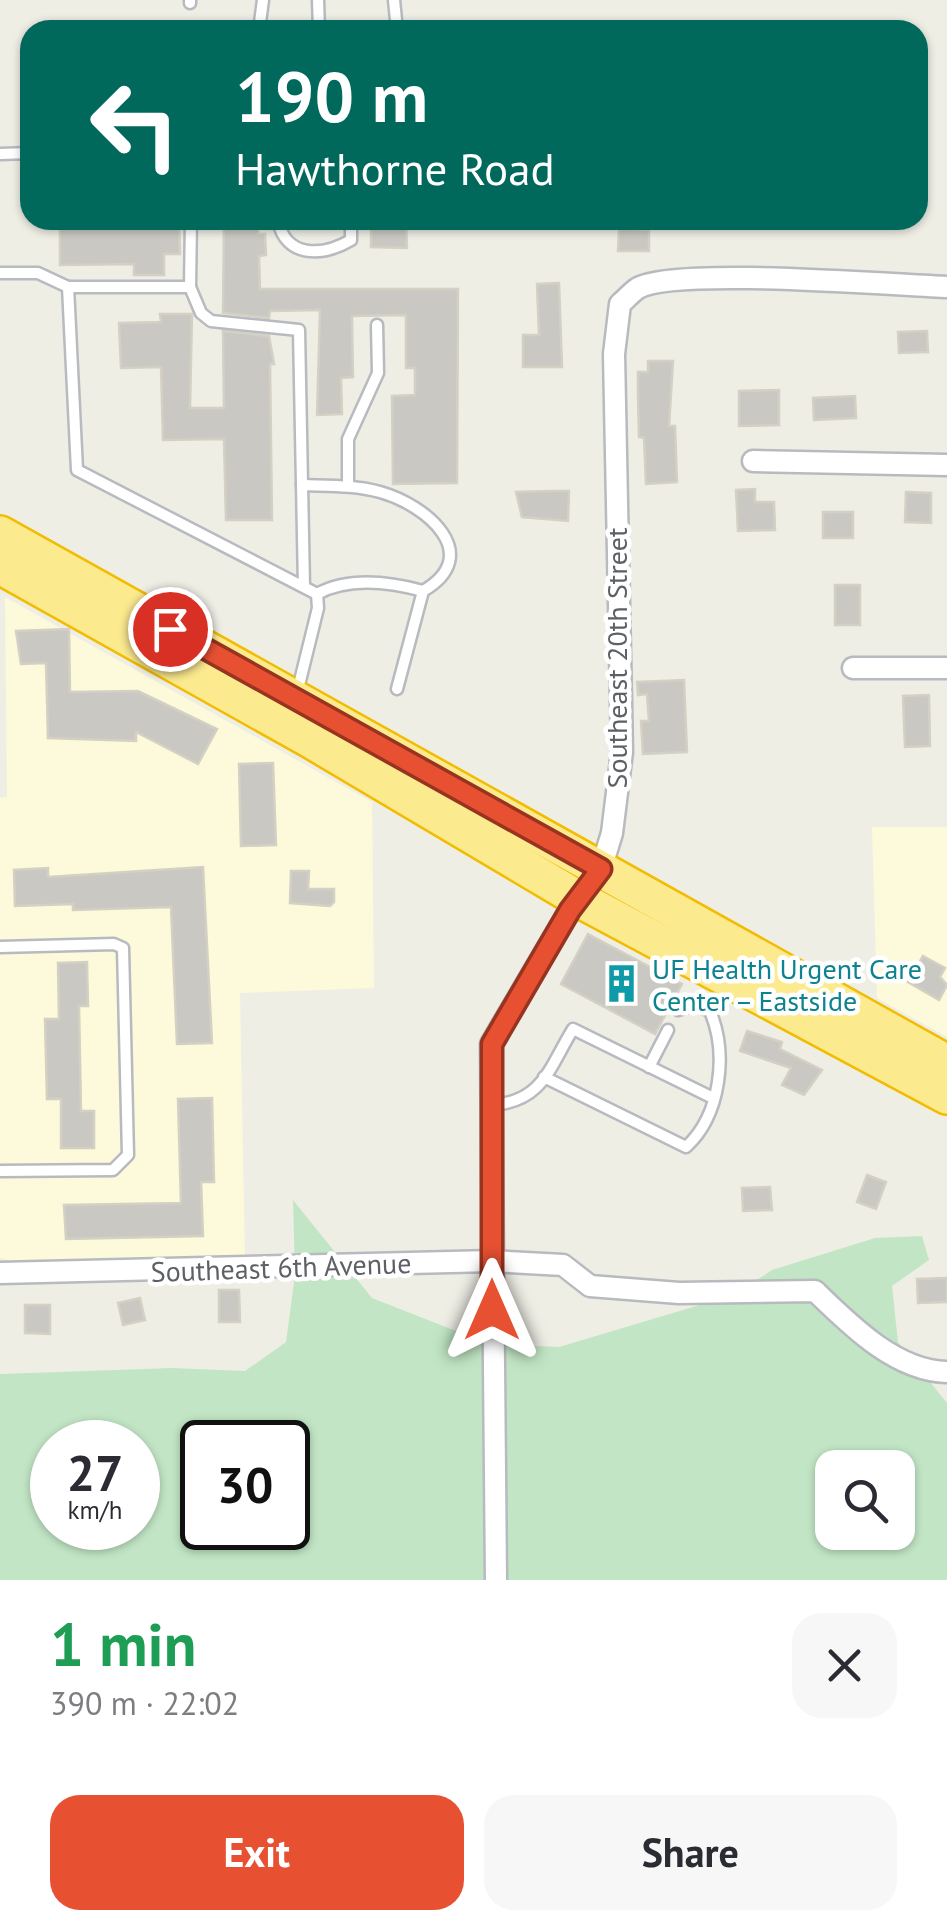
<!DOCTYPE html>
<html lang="en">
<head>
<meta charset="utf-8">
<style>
	:root { --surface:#fff; --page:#f7f7f7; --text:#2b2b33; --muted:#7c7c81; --accent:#e85032 }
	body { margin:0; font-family:"PT Sans",sans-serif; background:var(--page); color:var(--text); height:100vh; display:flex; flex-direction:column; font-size:38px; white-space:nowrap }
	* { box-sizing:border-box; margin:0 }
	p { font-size:32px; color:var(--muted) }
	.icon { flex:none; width:55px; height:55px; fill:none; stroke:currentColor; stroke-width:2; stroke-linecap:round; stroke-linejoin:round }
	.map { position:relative; height:1580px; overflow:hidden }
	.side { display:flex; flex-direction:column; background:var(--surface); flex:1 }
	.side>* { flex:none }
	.guide { position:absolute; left:20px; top:20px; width:908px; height:210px; border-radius:30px; box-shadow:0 2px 8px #0004; background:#00695c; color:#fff; overflow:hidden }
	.tools { position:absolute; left:815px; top:1450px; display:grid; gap:20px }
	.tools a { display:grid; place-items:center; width:100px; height:100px; border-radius:20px; background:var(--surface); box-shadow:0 2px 8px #0004; font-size:50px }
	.speed { position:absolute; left:30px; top:1420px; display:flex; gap:20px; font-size:50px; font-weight:700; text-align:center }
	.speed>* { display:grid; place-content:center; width:130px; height:130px; border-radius:50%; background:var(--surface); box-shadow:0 2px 8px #0004; line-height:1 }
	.speed small { font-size:25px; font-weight:400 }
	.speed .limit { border:5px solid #111; border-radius:15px; background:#fff; color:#111 }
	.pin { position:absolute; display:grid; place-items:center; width:85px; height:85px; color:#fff; margin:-42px; border:5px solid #fff; border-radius:50%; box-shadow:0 2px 10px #0007 }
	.me { position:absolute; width:110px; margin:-55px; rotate:0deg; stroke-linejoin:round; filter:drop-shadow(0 0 8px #0008) }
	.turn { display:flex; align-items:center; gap:35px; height:210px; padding:0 50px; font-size:45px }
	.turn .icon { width:130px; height:130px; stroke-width:2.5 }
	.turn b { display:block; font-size:70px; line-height:85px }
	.round { display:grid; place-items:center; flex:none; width:105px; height:105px; border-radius:30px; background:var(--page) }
	.head { display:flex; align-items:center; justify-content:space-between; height:170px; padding:0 50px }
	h1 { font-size:60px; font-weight:700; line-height:75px; color:#1e9e55 }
	.button { display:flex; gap:20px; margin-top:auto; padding:20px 50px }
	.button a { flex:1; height:115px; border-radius:30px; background:var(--accent); color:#fff; font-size:40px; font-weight:700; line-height:115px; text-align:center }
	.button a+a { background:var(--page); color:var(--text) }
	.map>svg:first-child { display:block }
	.commercial { fill:#fdf9db }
	.green { fill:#c2e6c5; fill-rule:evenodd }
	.building { fill:#cac8c2; stroke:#d4d0c3; stroke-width:2.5 }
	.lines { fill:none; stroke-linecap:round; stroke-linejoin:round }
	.lane-casing { stroke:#b7babf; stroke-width:15 }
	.street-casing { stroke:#b7babf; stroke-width:25 }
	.highway-casing { stroke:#f1bc02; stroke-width:40 }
	.lane { stroke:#fff; stroke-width:10 }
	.street { stroke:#fff; stroke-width:20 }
	.highway { stroke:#fcea8f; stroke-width:35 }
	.route-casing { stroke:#973420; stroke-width:25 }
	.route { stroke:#e85032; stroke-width:18 }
	.labels { text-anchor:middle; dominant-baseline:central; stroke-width:9; stroke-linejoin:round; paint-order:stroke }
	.street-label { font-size:28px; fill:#5d6065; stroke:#fff }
	.culture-label { font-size:28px; fill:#0d838f; stroke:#fff; text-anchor:start }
</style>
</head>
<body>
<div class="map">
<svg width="947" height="1580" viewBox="0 0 947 1580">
	<rect width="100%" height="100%" fill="#efeee5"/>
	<g class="commercial">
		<polygon points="5,597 372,802 374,988 240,993 245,1261 16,1262 0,1258 0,798 7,797"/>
		<polygon points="872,827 947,827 947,1037 877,998"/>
	</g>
	<path class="green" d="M293,1200L372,1298L489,1344L559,1347L703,1304L745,1288L772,1270L875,1238L922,1236L929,1260L892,1286L898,1342L947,1403V1580H0V1374L172,1368L245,1371L286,1342L295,1275ZM52,1442H138V1528H52ZM202,1442H288V1528H202ZM832,1468H898V1532H832Z"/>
	<g class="building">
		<polygon points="60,220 179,220 180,254 164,254 164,275 134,275 134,264 60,265"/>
		<polygon points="224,220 258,220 258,234 265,234 266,255 259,256 260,289 458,289 457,483 393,484 392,396 415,395 415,368 406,368 406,315 352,316 353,377 341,378 342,414 317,415 320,310 270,311 269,318 223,313"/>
		<polygon points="371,221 406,221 407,248 371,247"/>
		<polygon points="619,229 649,230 649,251 618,251"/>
		<polygon points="559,283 562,367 523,367 523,335 539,335 537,284"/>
		<polygon points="160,314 192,314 190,408 224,408 223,331 269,336 274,364 270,364 272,520 226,520 224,439 163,440 161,367 121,368 119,323 161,322"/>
		<polygon points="927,331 928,352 899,353 898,332"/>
		<polygon points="648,361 673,361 669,426 675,426 677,482 646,484 644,438 639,437 638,394 638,372 648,372"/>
		<polygon points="779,390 779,425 739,426 739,391"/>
		<polygon points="855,396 856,418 814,420 813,398"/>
		<polygon points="755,489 755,502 774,502 775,530 738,531 736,490"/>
		<polygon points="551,491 569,491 568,521 522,517 516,492"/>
		<polygon points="906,492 931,493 931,523 905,522"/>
		<rect x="823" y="512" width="30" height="26"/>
		<rect x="835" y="585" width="25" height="40"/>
		<polygon points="69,629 70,692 138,691 217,729 198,764 136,732 136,741 48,738 46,663 21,664 16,631"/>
		<polygon points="684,680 687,752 643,754 641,721 649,721 647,694 638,695 637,682"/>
		<polygon points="929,695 930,746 905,747 903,696"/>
		<polygon points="273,763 276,845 241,846 239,764"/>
		<polygon points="203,867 212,1043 177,1044 171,907 73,910 73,904 15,906 14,870 48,868 48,877"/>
		<polygon points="291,871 309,871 308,889 334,889 334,902 330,906 290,903"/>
		<polygon points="588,934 682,984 655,1034 561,984"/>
		<polygon points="923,956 945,968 940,977 947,985 939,1000 908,982"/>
		<polygon points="87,962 88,1006 79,1006 81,1111 94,1111 94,1148 61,1148 61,1099 47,1099 45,1019 59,1019 58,963"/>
		<polygon points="747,1031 782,1042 780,1049 822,1070 804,1095 782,1085 791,1068 740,1051"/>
		<polygon points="212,1098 214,1182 201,1182 203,1236 66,1239 64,1205 181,1203 178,1099"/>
		<polygon points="867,1175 886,1182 876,1209 857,1202"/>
		<polygon points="770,1187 772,1210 743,1211 742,1188"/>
		<polygon points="947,1278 947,1302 918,1303 917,1279"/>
		<polygon points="219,1290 239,1290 240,1322 219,1322"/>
		<polygon points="140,1298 145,1320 123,1325 118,1303"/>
		<polygon points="25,1305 50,1305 50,1334 25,1333"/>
	</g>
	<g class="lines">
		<defs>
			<g id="lane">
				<polyline points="190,0 190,3"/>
				<polyline points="318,0 319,30"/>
				<polyline points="394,0 397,30"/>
				<polyline points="259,30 263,0"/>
				<polyline points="0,154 30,153"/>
				<path d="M278,220C285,258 322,257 351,240V220"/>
				<polyline points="0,273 38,273 68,287 77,470 317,594 318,608 297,693"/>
				<polyline points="68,287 190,287 191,220"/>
				<polyline points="190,287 201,313 211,321 299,330 304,587"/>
				<path d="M302,485C329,486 354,485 380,492C427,505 485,555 423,591L397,689"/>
				<polyline points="348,486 348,439 378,373 377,325"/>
				<path d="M317,594C348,577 390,582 423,591"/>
				<polyline points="0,947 114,944 123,948 128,1155 113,1170 0,1171"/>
				<polyline points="649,1067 668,1030"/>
				<path d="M544,1077L686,1147C721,1115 728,1053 710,1011L694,1005L678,1010"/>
				<path d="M493,1105C543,1101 549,1068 573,1029L713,1098"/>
			</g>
			<g id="street">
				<polyline points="753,461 947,465"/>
				<polyline points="853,668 947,668"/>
				<path d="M0,1273L492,1261L563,1265L590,1286L679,1293L815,1291C851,1326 896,1371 947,1372"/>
				<path d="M496,1580L491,1044L570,910L601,869L612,833L622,752L614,354L620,304C626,299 632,292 638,288C675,267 892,285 947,287"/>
			</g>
			<g id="highway">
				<polyline points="0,534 947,1063"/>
				<polyline points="0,566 309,739 577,898 947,1096"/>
			</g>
		</defs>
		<use href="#lane" class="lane-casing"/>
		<use href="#street" class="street-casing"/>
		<use href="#highway" class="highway-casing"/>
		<use href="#lane" class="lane"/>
		<use href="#street" class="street"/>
		<use href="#highway" class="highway"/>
	</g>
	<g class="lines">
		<defs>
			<polyline id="route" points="170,629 601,869 570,910 492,1044 492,1310"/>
		</defs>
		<use href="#route" class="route-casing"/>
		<use href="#route" class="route"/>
	</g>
	<defs>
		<symbol id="building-bare" viewBox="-9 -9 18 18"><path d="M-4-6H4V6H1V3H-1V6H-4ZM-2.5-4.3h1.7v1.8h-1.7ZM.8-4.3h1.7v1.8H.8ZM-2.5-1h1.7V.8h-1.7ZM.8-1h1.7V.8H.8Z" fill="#0f9aa8" stroke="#fff" stroke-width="2.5" paint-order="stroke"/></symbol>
	</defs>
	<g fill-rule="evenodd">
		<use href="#building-bare" x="594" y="956" width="55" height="55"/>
	</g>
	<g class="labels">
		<g class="street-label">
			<text transform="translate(616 658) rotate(-90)">Southeast 20th Street</text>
			<text transform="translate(281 1267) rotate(-2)">Southeast 6th Avenue</text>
		</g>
		<g class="culture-label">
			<text x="652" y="968">UF Health Urgent Care<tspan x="652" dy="32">Center – Eastside</tspan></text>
		</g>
	</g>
</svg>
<div class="tools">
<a><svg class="icon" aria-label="search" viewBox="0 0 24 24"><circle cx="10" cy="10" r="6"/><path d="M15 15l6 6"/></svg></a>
</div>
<div class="speed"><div>27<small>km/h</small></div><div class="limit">30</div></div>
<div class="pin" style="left:170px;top:629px;background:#d93025"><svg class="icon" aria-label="arrive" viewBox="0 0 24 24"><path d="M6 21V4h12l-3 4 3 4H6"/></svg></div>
<svg class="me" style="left:492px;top:1310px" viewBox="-20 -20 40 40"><path d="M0-17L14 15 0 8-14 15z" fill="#e85032" stroke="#fff" stroke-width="4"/></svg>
<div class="guide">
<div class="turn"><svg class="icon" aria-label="left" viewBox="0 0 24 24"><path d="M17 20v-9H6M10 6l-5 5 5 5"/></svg><div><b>190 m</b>Hawthorne Road</div></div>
</div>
</div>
<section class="side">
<div class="head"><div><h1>1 min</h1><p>390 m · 22:02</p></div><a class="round"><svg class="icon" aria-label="close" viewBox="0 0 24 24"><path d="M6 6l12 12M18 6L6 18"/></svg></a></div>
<div class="button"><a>Exit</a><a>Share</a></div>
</section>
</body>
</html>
